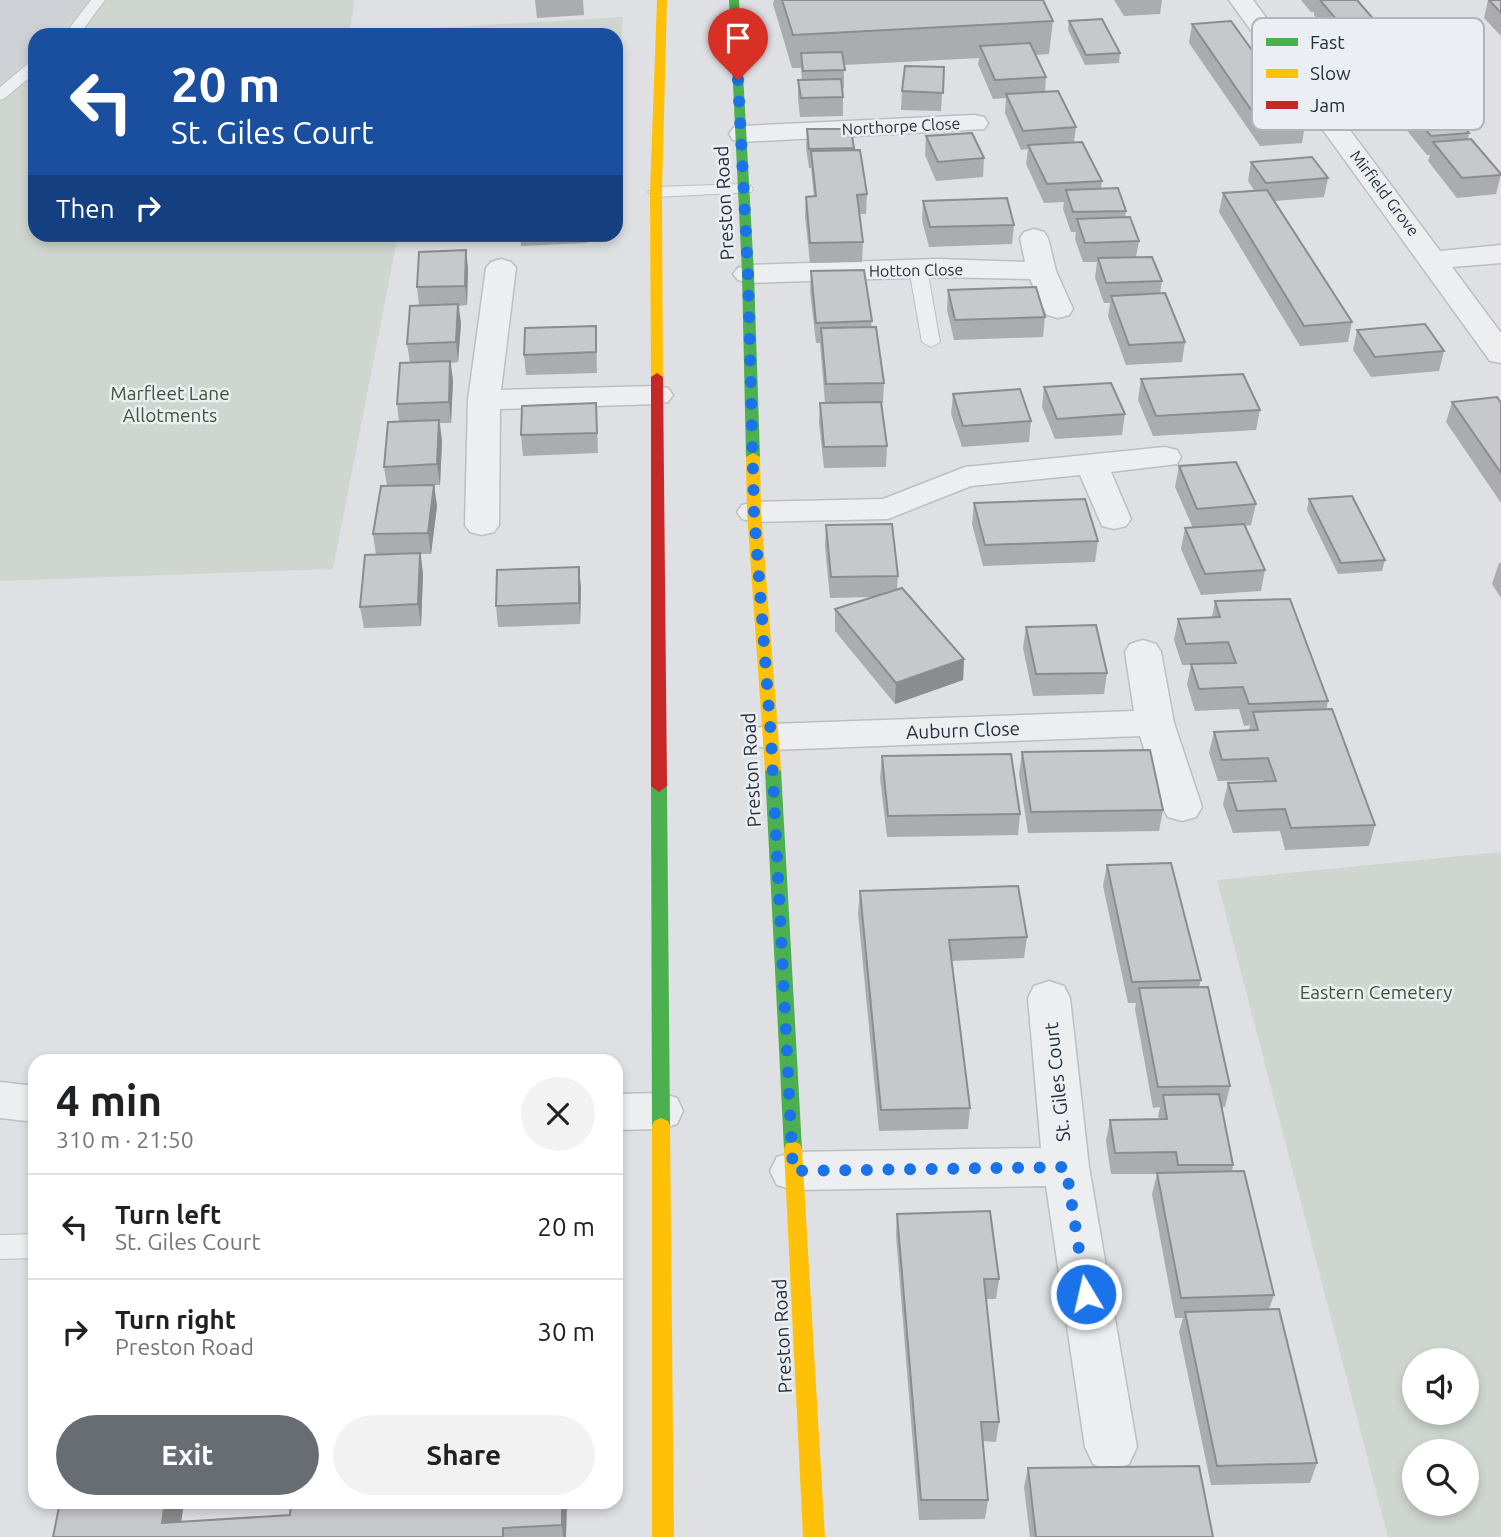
<!DOCTYPE html>
<html lang="en">
<head>
<meta charset="utf-8">
<style>
	:root { --surface:#fff; --page:#f2f2f2; --text:#202124; --muted:#757577; --line:#e0e0e0; --accent:#686d74 }
	body { margin:0; font-family:Ubuntu,sans-serif; background:var(--page); color:var(--text); height:100vh; display:flex; flex-direction:column; font-size:26px; white-space:nowrap }
	* { box-sizing:border-box; margin:0 }
	p { font-size:23px; color:var(--muted) }
	.icon { flex:none; width:38px; height:38px; fill:none; stroke:currentColor; stroke-width:2; stroke-linecap:round; stroke-linejoin:round }
	.map { position:relative; flex:1; overflow:hidden }
	.panel { position:absolute; left:28px; top:1054px; width:595px; height:455px; display:flex; flex-direction:column; background:var(--surface); border-radius:21px; box-shadow:0 4px 10px #0003 }
	.panel>* { flex:none }
	.hud { position:absolute; left:28px; top:28px; width:595px; height:214px; border-radius:21px; box-shadow:0 4px 10px #0003; background:#1a4fa0; color:#fff; overflow:hidden }
	.controls { position:absolute; left:1402px; top:1348px; display:grid; gap:14px }
	.controls a { display:grid; place-items:center; width:77px; height:77px; border-radius:50%; background:var(--surface); box-shadow:0 4px 10px #0003; font-size:35px }
	.pin { position:absolute; display:grid; place-items:center; width:60px; height:60px; color:#fff; margin:-72px -30px; border-radius:50% 50% 50% 0; rotate:-45deg; box-shadow:0 0 7px #0007 }
	.pin .icon { rotate:45deg }
	.me { position:absolute; width:77px; margin:-38px; rotate:351deg; stroke-linejoin:round; filter:drop-shadow(0 0 5px #0008) }
	.turn { display:flex; align-items:center; gap:24px; height:147px; padding:0 28px; font-size:32px }
	.turn .icon { width:91px; height:91px; stroke-width:2.5 }
	.turn b { display:block; font-size:49px; line-height:60px }
	.then { display:flex; align-items:center; height:66px; padding:0 28px; background:#0003; gap:14px; font-size:26px }
	.round { display:grid; place-items:center; flex:none; width:74px; height:74px; border-radius:37px; background:var(--page) }
	.head { display:flex; align-items:center; justify-content:space-between; height:119px; padding:0 28px }
	h1 { font-size:42px; font-weight:700; line-height:52px }
	.action { display:flex; gap:14px; margin-top:auto; padding:14px 28px }
	.action a { flex:1; height:80px; border-radius:42px; background:var(--accent); color:#fff; font-size:28px; font-weight:700; line-height:80px; text-align:center }
	.action a+a { background:var(--page); color:var(--text) }
	ul { padding:0; list-style:none }
	li { display:flex; align-items:center; gap:21px; height:105px; padding:0 28px; border-top:2px solid var(--line) }
	li div { flex:1 }
	li b { display:block; font-size:26px }
	li em { font-style:normal }
	.map>svg:first-child { display:block }
	.built { fill:#cdd0d5 }
	.green { fill:#cfd6cf; fill-rule:evenodd }
	.lines { fill:none; stroke-linecap:round; stroke-linejoin:round }
	.lane-casing { stroke:#bcbec1; stroke-width:2 }
	.street-casing { stroke:#bcbec1; stroke-width:3 }
	.lane { fill:#edeef0; fill-rule:evenodd }
	.street { fill:#edeef0; fill-rule:evenodd }
	.fast { fill:#4caf50; fill-rule:evenodd }
	.slow { fill:#ffc107; fill-rule:evenodd }
	.jam { fill:#c62828; fill-rule:evenodd }
	.wall { fill:#aaacaf }
	.shaded-wall { fill:#8b8c8e }
	.building { fill:#c6c8cb; stroke:#8b8c8e; stroke-width:2 }
	.route { stroke:#1a73e8; stroke-width:12; stroke-dasharray:0 21.6 }
	.labels { text-anchor:middle; dominant-baseline:central; stroke-width:5; stroke-linejoin:round; paint-order:stroke }
	.far-street-label { font-size:16px; fill:#282f39; stroke:#ebeff3 }
	.street-label { font-size:19px; fill:#282f39; stroke:#ebeff3 }
	.park-label { font-size:19px; fill:#3e5337; stroke:#ebeff3 }
	.key { fill:#ebeff3; stroke:#b0b5bb; stroke-width:2 }
	.key-label { font-size:19px; fill:#282f39 }
</style>
</head>
<body>
<div class="map">
<svg width="1501" height="1537" viewBox="0 0 1501 1537">
	<rect width="100%" height="100%" fill="#dee0e3"/>
	<polygon class="built" points="0,0 86,0 57,35 35,35 35,54 0,84"/>
	<g class="green">
		<polygon points="86,0 355,0 349,33 623,17 618,90 616,90 616,35 57,35"/>
		<polygon points="35,54 35,234 398,235 333,569 0,581 0,84"/>
		<path d="M1501,852V1537H1388L1217,880ZM1414,1360H1466V1412H1414ZM1414,1451H1466V1503H1414Z"/>
	</g>
	<g class="lines">
		<defs>
			<g id="lane">
				<polygon points="91,0 105,0 79,35 64,35"/>
				<polygon points="35,61 35,73 5,98 0,100 0,87 30,62"/>
				<polygon points="745,184 751,186 753,189 751,192 656,197 648,192 656,187"/>
				<polygon points="918,264 927,269 940,342 931,347 922,342 909,269"/>
				<polygon points="35,1234 35,1258 0,1259 0,1235"/>
			</g>
			<g id="street">
				<polygon points="1229,0 1253,0 1440,251 1501,245 1501,263 1452,267 1501,333 1501,363 1490,361"/>
				<polygon points="975,115 984,117 988,123 984,129 742,142 733,140 729,134 733,128 742,126"/>
				<polygon points="1034,229 1044,232 1048,238 1056,271 1073,309 1069,315 1058,318 1047,315 1030,279 938,277 748,283 738,280 733,274 738,268 748,265 938,259 1025,262 1020,238 1024,232"/>
				<polygon points="501,259 511,262 516,268 501,390 657,386 668,388 673,395 668,402 657,404 500,409 499,525 494,532 482,535 470,532 465,525 468,400 486,268 491,262"/>
				<polygon points="1165,447 1177,450 1181,457 1177,464 1111,472 1131,519 1126,526 1114,529 1102,526 1080,475 971,486 888,519 754,522 742,519 737,512 742,505 754,502 883,499 965,467"/>
				<polygon points="1143,640 1156,644 1161,652 1174,723 1202,807 1196,817 1182,821 1168,817 1162,807 1140,736 771,750 758,746 752,737 758,728 771,724 1134,711 1125,652 1130,644"/>
				<polygon points="1049,981 1064,986 1070,998 1089,1167 1137,1447 1129,1464 1111,1471 1093,1464 1085,1447 1046,1186 793,1190 777,1185 770,1171 777,1157 793,1152 1041,1148 1028,998 1034,986"/>
				<polygon points="0,1082 35,1086 35,1122 0,1118"/>
				<polygon points="661,1093 677,1098 683,1111 677,1124 661,1129 616,1130 616,1094"/>
			</g>
		</defs>
		<use href="#lane" class="lane-casing"/>
		<use href="#street" class="street-casing"/>
		<use href="#lane" class="lane"/>
		<use href="#street" class="street"/>
		<g class="fast">
			<polygon points="729,0 739,0 754,274 760,457 753,461 746,457 742,274"/>
			<polygon points="773,765 781,770 802,1149 800,1154 793,1157 786,1154 784,1149 765,770"/>
			<polygon points="659,780 667,786 670,1126 668,1131 661,1134 654,1131 652,1126 651,786"/>
		</g>
		<g class="slow">
			<polygon points="657,0 667,0 662,192 663,377 657,381 651,377 650,192"/>
			<polygon points="753,453 760,457 761,512 781,770 773,775 765,770 747,512 746,457"/>
			<polygon points="661,1118 668,1121 670,1126 674,1537 652,1537 652,1126 654,1121"/>
			<polygon points="793,1141 800,1144 802,1149 825,1537 803,1537 784,1149 786,1144"/>
		</g>
		<polygon class="jam" points="657,373 663,377 667,786 659,792 651,786 651,377"/>
	</g>
	<g class="wall">
		<polygon points="535,0 583,0 584,15 537,18"/>
		<polygon points="774,0 1043,0 1053,21 1049,54 1035,55 1046,77 1045,92 1076,127 1074,142 1102,181 1101,189 1126,211 1125,218 1139,241 1136,257 1162,281 1160,294 1185,342 1182,362 1126,365 1108,316 1110,303 1104,303 1095,278 1097,262 1083,262 1075,239 1076,232 1071,232 1063,209 1064,202 1044,203 1026,164 1028,149 1021,150 1005,113 1006,98 993,99 978,64 979,58 844,65 844,88 842,88 843,97 843,116 800,117 798,99 798,80 802,80 801,68 792,68 773,4"/>
		<polygon points="1114,0 1162,0 1160,14 1124,16"/>
		<polygon points="1301,0 1357,0 1377,23 1376,27 1406,57 1405,61 1436,93 1435,100 1469,133 1468,139 1501,174 1496,194 1457,198 1428,161 1430,155 1427,155 1399,121 1401,114 1395,115 1368,82 1369,79 1366,79 1341,48 1342,43 1337,44 1314,15 1314,12 1311,12"/>
		<polygon points="1488,0 1501,0 1501,36 1484,18"/>
		<polygon points="1069,21 1120,53 1119,63 1085,65 1068,30"/>
		<polygon points="1192,24 1305,124 1302,143 1260,146 1189,43"/>
		<polygon points="944,67 941,111 901,110 902,91"/>
		<polygon points="807,129 854,148 867,194 866,214 859,214 863,242 862,262 810,263 805,216 806,197 814,196 811,168 809,168 806,148"/>
		<polygon points="926,136 984,158 983,177 936,181 925,155"/>
		<polygon points="1251,162 1328,178 1324,197 1275,201 1352,322 1348,342 1300,346 1219,212 1223,193 1254,190 1248,181"/>
		<polygon points="923,201 1014,225 1012,244 929,247 922,220"/>
		<polygon points="436,234 503,234 502,239 436,240"/>
		<polygon points="520,234 587,234 587,243 521,246"/>
		<polygon points="466,250 468,269 467,305 459,306 461,324 458,362 451,363 453,381 451,423 440,423 442,441 440,485 434,485 437,506 431,554 421,554 423,574 421,626 364,628 360,607 376,555 373,534 387,486 384,467 399,422 397,404 410,363 407,344 419,305 417,287"/>
		<polygon points="811,271 872,321 871,327 884,383 883,403 881,403 887,446 886,467 824,468 819,423 820,403 825,403 820,343 816,343 810,291"/>
		<polygon points="948,290 1045,317 1043,337 954,340 947,310"/>
		<polygon points="596,326 597,373 526,375 524,355"/>
		<polygon points="1357,330 1444,351 1439,371 1371,377 1353,350"/>
		<polygon points="1141,379 1260,410 1256,430 1153,436 1138,400"/>
		<polygon points="1044,387 1125,414 1122,435 1055,439 1042,407"/>
		<polygon points="953,394 1031,421 1029,442 962,447 951,414"/>
		<polygon points="1452,402 1501,403 1501,503 1446,422"/>
		<polygon points="596,403 598,453 523,456 521,435"/>
		<polygon points="1179,466 1256,504 1251,525 1245,526 1265,570 1261,591 1201,595 1181,549 1185,528 1193,528 1175,487"/>
		<polygon points="1309,499 1385,560 1382,571 1338,574 1307,510"/>
		<polygon points="974,503 1098,541 1095,562 983,566 972,524"/>
		<polygon points="826,525 898,576 897,589 964,659 963,680 895,704 835,631 835,609 873,597 830,598 825,546"/>
		<polygon points="1499,563 1501,563 1501,598 1492,584"/>
		<polygon points="579,567 581,588 580,624 498,627 496,606"/>
		<polygon points="1215,601 1328,701 1326,710 1375,825 1369,846 1285,850 1280,831 1233,833 1223,804 1228,783 1263,782 1263,780 1218,781 1209,753 1214,732 1249,730 1250,725 1244,726 1239,709 1195,711 1187,685 1191,665 1182,665 1174,640 1178,619 1212,617"/>
		<polygon points="1026,627 1107,673 1104,694 1033,696 1023,648"/>
		<polygon points="1022,752 1163,810 1159,831 1028,833 1019,774"/>
		<polygon points="882,756 1020,814 1018,835 887,837 880,778"/>
		<polygon points="1107,865 1201,980 1199,987 1230,1086 1225,1107 1221,1107 1233,1165 1232,1171 1274,1295 1269,1309 1317,1463 1310,1483 1211,1485 1179,1332 1183,1318 1175,1318 1152,1194 1157,1174 1111,1174 1106,1141 1110,1120 1159,1119 1158,1116 1160,1107 1153,1108 1135,1009 1136,1003 1128,1003 1103,886"/>
		<polygon points="860,891 1027,937 1024,958 951,961 970,1108 968,1129 879,1131 858,913"/>
		<polygon points="897,1214 999,1279 996,1299 986,1299 999,1422 996,1442 983,1441 988,1500 985,1519 919,1520 896,1235"/>
		<polygon points="1028,1468 1213,1537 1030,1537 1024,1487"/>
		<polygon points="60,1502 184,1502 181,1522 567,1502 566,1537 53,1537"/>
	</g>
	<g class="shaded-wall">
		<polygon points="466,250 468,269 467,305 465,286"/>
		<polygon points="458,304 461,324 458,362 456,342"/>
		<polygon points="450,361 453,381 451,423 449,402"/>
		<polygon points="439,420 442,441 440,485 437,464"/>
		<polygon points="434,485 437,506 431,554 428,533"/>
		<polygon points="420,553 423,574 421,626 418,604"/>
		<polygon points="579,567 581,588 580,624 579,603"/>
		<polygon points="964,659 963,680 895,704 896,683"/>
		<polygon points="165,1502 184,1502 179,1537 162,1523"/>
		<polygon points="562,1502 567,1502 566,1537 563,1537 562,1525"/>
	</g>
	<g class="building">
		<polygon points="782,0 1043,0 1053,21 793,35"/>
		<polygon points="1320,0 1357,0 1377,23 1341,25"/>
		<polygon points="1489,0 1501,0 1501,13"/>
		<polygon points="1102,19 1120,53 1086,55 1069,21"/>
		<polygon points="1231,21 1305,124 1263,127 1192,24"/>
		<polygon points="1030,43 1046,77 995,80 980,46"/>
		<polygon points="842,52 845,70 803,71 801,53"/>
		<polygon points="905,66 944,67 943,93 902,91"/>
		<polygon points="841,79 843,97 801,98 798,80"/>
		<polygon points="1058,91 1076,127 1023,131 1006,94"/>
		<polygon points="1440,100 1469,133 1431,136 1403,103"/>
		<polygon points="807,129 851,129 854,148 809,149"/>
		<polygon points="972,133 984,158 938,162 926,136"/>
		<polygon points="1471,139 1501,174 1501,175 1462,178 1433,142"/>
		<polygon points="1082,142 1102,181 1047,184 1028,145"/>
		<polygon points="860,150 867,194 857,195 863,242 810,243 806,197 816,196 811,151"/>
		<polygon points="1312,157 1328,178 1266,183 1251,162"/>
		<polygon points="1118,188 1126,211 1073,212 1066,190"/>
		<polygon points="1267,190 1352,322 1304,326 1223,193"/>
		<polygon points="1007,198 1014,225 930,227 923,201"/>
		<polygon points="1130,217 1139,241 1085,243 1077,219"/>
		<polygon points="466,250 465,286 417,287 419,252"/>
		<polygon points="1152,257 1162,281 1106,283 1098,258"/>
		<polygon points="864,270 872,321 816,323 811,271"/>
		<polygon points="1036,287 1045,317 955,320 948,290"/>
		<polygon points="1165,293 1185,342 1129,345 1111,296"/>
		<polygon points="458,304 456,342 407,344 410,306"/>
		<polygon points="1425,324 1444,351 1375,357 1357,330"/>
		<polygon points="596,326 596,352 524,355 525,328"/>
		<polygon points="876,327 884,383 826,384 821,328"/>
		<polygon points="450,361 449,402 397,404 400,363"/>
		<polygon points="1243,374 1260,410 1156,416 1141,379"/>
		<polygon points="1111,383 1125,414 1057,419 1044,387"/>
		<polygon points="1020,389 1031,421 963,426 953,394"/>
		<polygon points="1497,397 1501,403 1501,473 1452,402"/>
		<polygon points="881,402 887,446 824,447 820,403"/>
		<polygon points="596,403 597,433 521,435 522,406"/>
		<polygon points="439,420 437,464 384,467 388,422"/>
		<polygon points="1236,462 1256,504 1197,509 1179,466"/>
		<polygon points="434,485 428,533 373,534 381,486"/>
		<polygon points="1352,496 1385,560 1341,563 1309,499"/>
		<polygon points="1085,499 1098,541 985,545 974,503"/>
		<polygon points="892,524 898,576 831,577 826,525"/>
		<polygon points="1244,524 1265,570 1205,574 1185,528"/>
		<polygon points="420,553 418,604 360,607 365,555"/>
		<polygon points="579,567 579,603 496,606 497,570"/>
		<polygon points="902,588 964,659 896,683 835,609"/>
		<polygon points="1290,599 1328,701 1249,704 1243,687 1199,689 1191,664 1236,663 1228,642 1186,644 1178,619 1220,617 1215,601"/>
		<polygon points="1096,625 1107,673 1036,674 1026,627"/>
		<polygon points="1332,709 1375,825 1291,828 1285,809 1237,811 1228,783 1276,781 1268,758 1222,760 1214,732 1258,730 1253,712"/>
		<polygon points="1150,750 1163,810 1031,812 1022,752"/>
		<polygon points="1011,754 1020,814 888,816 882,756"/>
		<polygon points="1171,863 1201,980 1132,982 1107,865"/>
		<polygon points="1018,886 1027,937 949,940 970,1108 881,1110 860,891"/>
		<polygon points="1208,987 1230,1086 1158,1087 1139,988"/>
		<polygon points="1219,1094 1233,1165 1178,1165 1176,1152 1115,1153 1110,1120 1167,1119 1163,1095"/>
		<polygon points="1244,1171 1274,1295 1181,1298 1157,1173"/>
		<polygon points="990,1211 999,1279 984,1279 999,1422 981,1422 988,1500 921,1500 897,1214"/>
		<polygon points="1279,1309 1317,1463 1217,1466 1185,1312"/>
		<polygon points="1199,1466 1213,1537 1036,1537 1028,1468"/>
		<polygon points="60,1502 165,1502 162,1523 290,1515 291,1502 562,1502 562,1525 503,1528 503,1537 53,1537"/>
	</g>
	<g class="lines">
		<polyline class="route" points="738,80 748,274 754,512 771,737 793,1171 1066,1167 1086,1294"/>
	</g>
	<g class="labels">
		<g class="far-street-label">
			<text transform="translate(901 126) rotate(-3)">Northorpe Close</text>
			<text transform="translate(1385 193) rotate(53)">Mirfield Grove</text>
			<text transform="translate(916 270) rotate(-1)">Hotton Close</text>
		</g>
		<g class="street-label">
			<text transform="translate(724 203) rotate(-93)">Preston Road</text>
			<text transform="translate(963 730) rotate(-2)">Auburn Close</text>
			<text transform="translate(751 770) rotate(-93)">Preston Road</text>
			<text transform="translate(1057 1082) rotate(-96)">St. Giles Court</text>
			<text transform="translate(782 1336) rotate(-93)">Preston Road</text>
		</g>
		<g class="park-label">
			<text x="170" y="393">Marfleet Lane<tspan x="170" dy="22">Allotments</tspan></text>
			<text x="1376" y="992">Eastern Cemetery</text>
		</g>
	</g>
	<rect x="1252" y="18" width="232" height="112" rx="10" class="key"/>
	<rect x="1266" y="38" width="32" height="8" fill="#4caf50"/>
	<rect x="1266" y="69" width="32" height="9" fill="#ffc107"/>
	<rect x="1266" y="101" width="32" height="8" fill="#c62828"/>
	<g class="key-label">
		<text x="1310" y="49">Fast</text>
		<text x="1310" y="80">Slow</text>
		<text x="1310" y="112">Jam</text>
	</g>
</svg>
<div class="controls">
<a><svg class="icon" aria-label="sound" viewBox="0 0 24 24"><path d="M4 9h4l5-4v14l-5-4H4zM17 9q2 3 0 6"/></svg></a>
<a><svg class="icon" aria-label="search" viewBox="0 0 24 24"><circle cx="10" cy="10" r="6"/><path d="M15 15l6 6"/></svg></a>
</div>
<div class="pin" style="left:738px;top:80px;background:#d93025"><svg class="icon" aria-label="arrive" viewBox="0 0 24 24"><path d="M6 21V4h12l-3 4 3 4H6"/></svg></div>
<svg class="me" style="left:1086px;top:1294px" viewBox="-20 -20 40 40"><circle r="17" fill="#1a73e8" stroke="#fff" stroke-width="3"/><path d="M0-11L8 9 0 5-8 9z" fill="#fff"/></svg>
<div class="hud">
<div class="turn"><svg class="icon" aria-label="left" viewBox="0 0 24 24"><path d="M17 20v-9H6M10 6l-5 5 5 5"/></svg><div><b>20 m</b>St. Giles Court</div></div>
<div class="then">Then<svg class="icon" aria-label="right" viewBox="0 0 24 24"><path d="M7 20v-9h11M14 6l5 5-5 5"/></svg></div>
</div>
<section class="panel">
<div class="head"><div><h1>4 min</h1><p>310 m · 21:50</p></div><a class="round"><svg class="icon" aria-label="close" viewBox="0 0 24 24"><path d="M6 6l12 12M18 6L6 18"/></svg></a></div>
<ul>
<li><svg class="icon" aria-label="left" viewBox="0 0 24 24"><path d="M17 20v-9H6M10 6l-5 5 5 5"/></svg><div><b>Turn left</b><p>St. Giles Court</p></div><em>20 m</em></li>
<li><svg class="icon" aria-label="right" viewBox="0 0 24 24"><path d="M7 20v-9h11M14 6l5 5-5 5"/></svg><div><b>Turn right</b><p>Preston Road</p></div><em>30 m</em></li>
</ul>
<div class="action"><a>Exit</a><a>Share</a></div>
</section>
</div>
</body>
</html>
